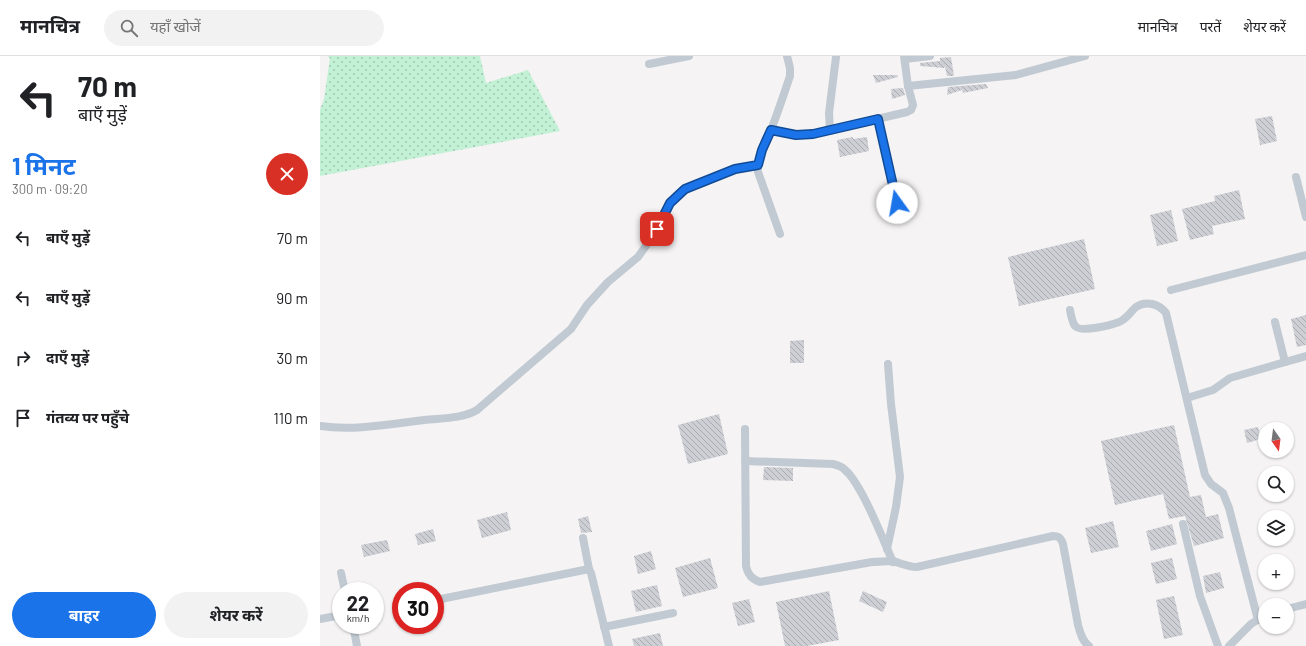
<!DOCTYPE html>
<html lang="hi">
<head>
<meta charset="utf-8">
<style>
	:root { --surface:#fff; --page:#f2f2f2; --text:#202124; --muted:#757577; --line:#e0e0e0; --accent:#1a73e8 }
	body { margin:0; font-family:Barlow,"Noto Sans Devanagari",sans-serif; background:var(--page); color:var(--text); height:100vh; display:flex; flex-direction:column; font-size:15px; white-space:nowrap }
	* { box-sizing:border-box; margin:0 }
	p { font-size:13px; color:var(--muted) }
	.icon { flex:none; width:22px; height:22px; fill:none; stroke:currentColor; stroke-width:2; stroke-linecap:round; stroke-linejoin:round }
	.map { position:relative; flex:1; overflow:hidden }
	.panel { display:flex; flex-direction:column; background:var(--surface); width:320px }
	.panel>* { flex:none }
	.hud { background:#fff; color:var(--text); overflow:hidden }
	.needle { width:26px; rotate:166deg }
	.buttons { position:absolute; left:938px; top:366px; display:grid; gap:8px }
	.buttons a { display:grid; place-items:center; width:36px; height:36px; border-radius:50%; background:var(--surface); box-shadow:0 1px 3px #0004; font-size:20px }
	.speed { position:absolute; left:12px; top:526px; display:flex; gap:8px; font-size:20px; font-weight:700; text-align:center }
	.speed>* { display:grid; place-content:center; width:52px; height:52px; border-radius:50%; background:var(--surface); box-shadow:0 1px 3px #0004; line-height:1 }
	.speed small { font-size:10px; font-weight:400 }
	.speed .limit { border:6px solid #d22; background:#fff; color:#111 }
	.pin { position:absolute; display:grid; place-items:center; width:34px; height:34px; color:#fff; margin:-17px; border-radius:8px; box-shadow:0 2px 6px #0006 }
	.me { position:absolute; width:44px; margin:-22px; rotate:347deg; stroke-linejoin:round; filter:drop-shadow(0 0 3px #0008) }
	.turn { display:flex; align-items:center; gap:14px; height:84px; padding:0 12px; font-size:18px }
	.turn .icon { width:52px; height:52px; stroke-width:2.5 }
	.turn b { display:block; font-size:28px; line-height:34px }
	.round { display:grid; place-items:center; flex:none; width:42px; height:42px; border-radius:21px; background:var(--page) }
	.head { display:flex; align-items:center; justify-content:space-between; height:68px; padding:0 12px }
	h1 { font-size:24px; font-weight:700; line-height:30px; color:var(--accent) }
	.cta { display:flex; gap:8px; margin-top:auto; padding:8px 12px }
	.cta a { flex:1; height:46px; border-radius:24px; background:var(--accent); color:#fff; font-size:16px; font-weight:700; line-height:46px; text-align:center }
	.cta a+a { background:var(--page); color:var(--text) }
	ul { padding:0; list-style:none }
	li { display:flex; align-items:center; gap:12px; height:60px; padding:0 12px }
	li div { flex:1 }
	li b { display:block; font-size:15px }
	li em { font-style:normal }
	header { display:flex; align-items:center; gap:24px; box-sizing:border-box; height:56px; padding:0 20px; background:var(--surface); border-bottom:1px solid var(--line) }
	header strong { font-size:19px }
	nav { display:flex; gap:22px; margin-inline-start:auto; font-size:14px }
	.search { width:280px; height:36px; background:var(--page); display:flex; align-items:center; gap:10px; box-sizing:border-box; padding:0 14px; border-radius:22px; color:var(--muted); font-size:15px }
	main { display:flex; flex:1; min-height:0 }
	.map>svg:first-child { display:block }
	.grass { fill:url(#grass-dots) }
	.building { fill:url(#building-back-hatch) }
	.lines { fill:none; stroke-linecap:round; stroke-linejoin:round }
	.minor { stroke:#c1cad2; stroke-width:8 }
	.route-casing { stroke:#114b97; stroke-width:10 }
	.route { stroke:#1a73e8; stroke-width:7 }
</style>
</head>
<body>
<header>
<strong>मानचित्र</strong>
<div class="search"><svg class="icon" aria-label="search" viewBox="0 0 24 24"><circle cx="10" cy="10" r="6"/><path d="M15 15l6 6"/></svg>यहाँ खोजें</div>
<nav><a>मानचित्र</a><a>परतें</a><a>शेयर करें</a></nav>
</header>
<main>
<section class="panel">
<div class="hud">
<div class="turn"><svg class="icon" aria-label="left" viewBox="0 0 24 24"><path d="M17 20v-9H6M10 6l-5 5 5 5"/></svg><div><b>70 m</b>बाएँ मुड़ें</div></div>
</div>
<div class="head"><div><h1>1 मिनट</h1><p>300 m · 09:20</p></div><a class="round" style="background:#d93025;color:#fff"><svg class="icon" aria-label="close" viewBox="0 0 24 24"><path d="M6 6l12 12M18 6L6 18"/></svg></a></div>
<ul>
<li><svg class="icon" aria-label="left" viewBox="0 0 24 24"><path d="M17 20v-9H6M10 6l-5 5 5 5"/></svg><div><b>बाएँ मुड़ें</b></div><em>70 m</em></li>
<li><svg class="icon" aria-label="left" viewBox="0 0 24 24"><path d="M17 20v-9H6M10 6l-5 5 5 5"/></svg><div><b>बाएँ मुड़ें</b></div><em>90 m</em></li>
<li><svg class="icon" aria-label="right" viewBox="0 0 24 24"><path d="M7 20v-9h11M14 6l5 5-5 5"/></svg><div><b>दाएँ मुड़ें</b></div><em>30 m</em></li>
<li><svg class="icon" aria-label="arrive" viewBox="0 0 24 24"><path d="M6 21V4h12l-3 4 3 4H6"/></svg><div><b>गंतव्य पर पहुँचे</b></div><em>110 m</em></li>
</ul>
<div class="cta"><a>बाहर</a><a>शेयर करें</a></div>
</section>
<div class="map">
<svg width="986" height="590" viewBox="0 0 986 590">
	<defs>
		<pattern id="grass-dots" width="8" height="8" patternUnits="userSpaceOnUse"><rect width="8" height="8" fill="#c3f1d5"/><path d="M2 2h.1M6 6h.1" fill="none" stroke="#a0c6b0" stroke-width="1.8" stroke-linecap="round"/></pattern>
		<pattern id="building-back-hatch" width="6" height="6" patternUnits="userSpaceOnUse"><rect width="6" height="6" fill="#cdcfd5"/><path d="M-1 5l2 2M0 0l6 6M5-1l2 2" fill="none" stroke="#a8abb0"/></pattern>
	</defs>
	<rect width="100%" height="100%" fill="#f5f3f3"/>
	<polygon class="grass" points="7,0 160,0 166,27 208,14 240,75 0,120 0,54 4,43 10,2"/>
	<g class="building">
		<polygon points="631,1 634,20 627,20 625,11 624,12 600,10 600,7 620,5 620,2"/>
		<polygon points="553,19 577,19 578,21 556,27"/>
		<polygon points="666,28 668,32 643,37 642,34 627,39 628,31"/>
		<polygon points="583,32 585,39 572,43 571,33"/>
		<polygon points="952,60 957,85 940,89 935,63"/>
		<polygon points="533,81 533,83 547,81 549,95 520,101 517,84"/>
		<polygon points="919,134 925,163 892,170 894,178 870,184 862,153 895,145 894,140"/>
		<polygon points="851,154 858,185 837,190 830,159"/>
		<polygon points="764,183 775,233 699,250 688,201"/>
		<polygon points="986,259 986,289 977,291 971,263"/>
		<polygon points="484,284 484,307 470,307 470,285"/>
		<polygon points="399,358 408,398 368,408 358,369"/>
		<polygon points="854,369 870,441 881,439 886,461 898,458 904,482 874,490 865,460 849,463 843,438 795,449 781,385"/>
		<polygon points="938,371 941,383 927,387 924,374"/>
		<polygon points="444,411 473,412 473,425 443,424"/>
		<polygon points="187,456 191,474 162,482 157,464"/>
		<polygon points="268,460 272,476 261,477 258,463"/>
		<polygon points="793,465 799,491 771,497 765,472"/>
		<polygon points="852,468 857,488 831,495 826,475"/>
		<polygon points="113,473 116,485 98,489 95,478"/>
		<polygon points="67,484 70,495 44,501 41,489"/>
		<polygon points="331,495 336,513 318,518 314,500"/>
		<polygon points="390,502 398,532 363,541 355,512"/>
		<polygon points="852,502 857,523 836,528 831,507"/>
		<polygon points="900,516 904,532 886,537 883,520"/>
		<polygon points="337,529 342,550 316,556 311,535"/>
		<polygon points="509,535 519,584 487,590 465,590 456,546"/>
		<polygon points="543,535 567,546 563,556 539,545"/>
		<polygon points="854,540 863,579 844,583 836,544"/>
		<polygon points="429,543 435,566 418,570 412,547"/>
		<polygon points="81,549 81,562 74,563 72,551"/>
		<polygon points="340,577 343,590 314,590 312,583"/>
	</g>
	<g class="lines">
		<g class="minor">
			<polyline points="584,0 588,30 696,19 765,0"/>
			<polyline points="585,3 610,0"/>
			<polyline points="329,8 369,0"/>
			<polyline points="558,63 577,147"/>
			<polyline points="451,74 476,79 493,78 587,56 591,54 593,49 588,30"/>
			<polyline points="510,75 509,57 516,1"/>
			<polyline points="976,121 986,161"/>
			<path d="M460,178L438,116C436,101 446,87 451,74C458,56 464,38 470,20V12L467,0"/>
			<polyline points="851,234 986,199"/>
			<path d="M750,254C751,259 752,266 755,270C761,277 791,269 799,266C807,263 810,256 816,251C826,244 839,248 846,257L885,419L891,428L903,437L909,452L938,564"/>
			<polyline points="955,266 965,306"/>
			<polyline points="867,342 893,334 910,322 986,300"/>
			<path d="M0,370C34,375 70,368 104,364C121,362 142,363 157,354L251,273L267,249L288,226L318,201L330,184L348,150L356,140L365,133L382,127L405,117L421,112L438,109"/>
			<path d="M425,373L426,510C428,519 432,523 440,526L552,506C559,506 565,505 572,505C581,507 588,511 597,511L733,480C739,480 741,482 743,488L758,569C760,576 762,585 769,590"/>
			<path d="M425,405L513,408C517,409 521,410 524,413C541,426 563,484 573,506"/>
			<polyline points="863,468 880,540 898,590"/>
			<polyline points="263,482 269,513"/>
			<polyline points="567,493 576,451 580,421 571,348 568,308"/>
			<polyline points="21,517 25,535"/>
			<polyline points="116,544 269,513 271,517 289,590"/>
			<polyline points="967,553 986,548"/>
			<polyline points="0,563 21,559"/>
			<polyline points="33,569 37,590"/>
			<polyline points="284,571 353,557"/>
			<polyline points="909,590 931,568 945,559"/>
		</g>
	</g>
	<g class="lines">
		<defs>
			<polyline id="route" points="337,173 350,147 365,133 415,113 438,109 442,94 451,74 476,79 493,78 558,63 577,147"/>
		</defs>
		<use href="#route" class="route-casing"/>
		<use href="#route" class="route"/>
	</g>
</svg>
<div class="buttons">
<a><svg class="needle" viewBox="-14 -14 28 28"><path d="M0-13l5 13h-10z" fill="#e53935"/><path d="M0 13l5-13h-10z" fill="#757577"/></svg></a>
<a><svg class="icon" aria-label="search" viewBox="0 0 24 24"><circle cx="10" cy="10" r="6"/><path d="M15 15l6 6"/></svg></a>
<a><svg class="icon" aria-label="layers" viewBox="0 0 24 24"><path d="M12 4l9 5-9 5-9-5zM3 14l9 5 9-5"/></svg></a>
<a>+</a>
<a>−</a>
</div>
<div class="speed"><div>22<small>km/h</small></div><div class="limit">30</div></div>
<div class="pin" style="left:337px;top:173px;background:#d93025"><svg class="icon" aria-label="arrive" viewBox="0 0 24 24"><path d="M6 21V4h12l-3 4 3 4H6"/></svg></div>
<svg class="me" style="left:577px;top:147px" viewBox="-20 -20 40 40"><circle r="19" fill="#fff"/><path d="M0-13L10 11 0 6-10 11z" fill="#1a73e8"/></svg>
</div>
</main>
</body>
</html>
